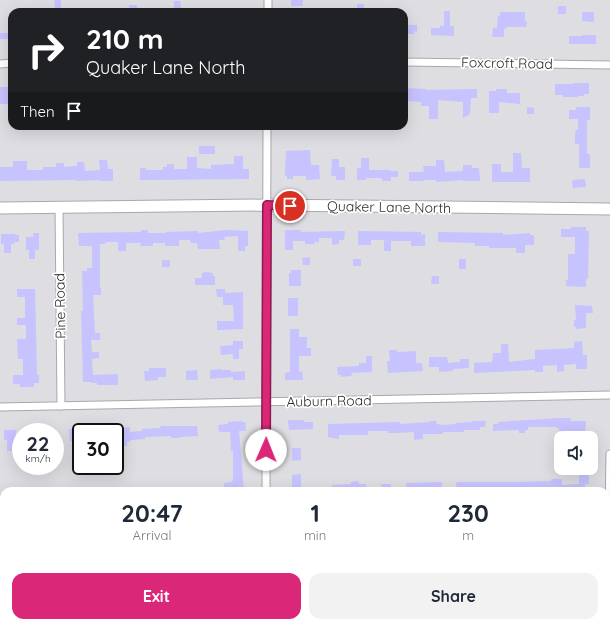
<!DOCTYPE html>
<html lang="en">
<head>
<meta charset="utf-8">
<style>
	:root { --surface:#fff; --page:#f2f2f3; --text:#1f2937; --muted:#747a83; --accent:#db2777 }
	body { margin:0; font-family:Quicksand,sans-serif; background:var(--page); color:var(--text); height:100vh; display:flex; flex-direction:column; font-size:15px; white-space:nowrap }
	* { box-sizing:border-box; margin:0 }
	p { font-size:13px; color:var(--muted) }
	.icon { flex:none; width:22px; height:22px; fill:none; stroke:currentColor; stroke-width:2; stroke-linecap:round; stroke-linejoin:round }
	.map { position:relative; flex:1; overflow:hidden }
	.details { position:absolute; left:0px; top:487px; width:610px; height:140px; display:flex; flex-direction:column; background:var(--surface); border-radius:12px 12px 0 0; box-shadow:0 4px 16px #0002 }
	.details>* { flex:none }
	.banner { position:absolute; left:8px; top:8px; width:400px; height:122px; border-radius:12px; box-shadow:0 4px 16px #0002; background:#202124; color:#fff; overflow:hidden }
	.fabs { position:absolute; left:554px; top:431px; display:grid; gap:8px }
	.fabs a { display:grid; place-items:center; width:44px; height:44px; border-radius:8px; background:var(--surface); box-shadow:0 4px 16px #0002; font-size:20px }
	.speed { position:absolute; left:12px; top:423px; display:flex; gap:8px; font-size:20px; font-weight:700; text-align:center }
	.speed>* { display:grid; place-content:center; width:52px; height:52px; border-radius:50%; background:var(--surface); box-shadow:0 4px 16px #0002; line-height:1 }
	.speed small { font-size:10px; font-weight:400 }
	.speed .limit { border:2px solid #111; border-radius:6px; background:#fff; color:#111 }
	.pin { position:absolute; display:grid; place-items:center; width:34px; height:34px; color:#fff; margin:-17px; border:2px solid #fff; border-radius:50%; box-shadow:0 1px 4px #0007 }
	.me { position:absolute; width:44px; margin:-22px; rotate:1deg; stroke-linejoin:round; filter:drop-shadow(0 0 3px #0008) }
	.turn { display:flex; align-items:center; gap:14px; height:84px; padding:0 12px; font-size:18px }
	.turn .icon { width:52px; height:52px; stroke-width:2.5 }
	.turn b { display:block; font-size:28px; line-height:34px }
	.then { display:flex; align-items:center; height:38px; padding:0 12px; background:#0003; gap:8px; font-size:15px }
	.eta { display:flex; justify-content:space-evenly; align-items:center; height:68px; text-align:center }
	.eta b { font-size:24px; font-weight:700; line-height:28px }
	.button { display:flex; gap:8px; margin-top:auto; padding:8px 12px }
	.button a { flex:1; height:46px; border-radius:12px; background:var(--accent); color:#fff; font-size:16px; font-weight:700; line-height:46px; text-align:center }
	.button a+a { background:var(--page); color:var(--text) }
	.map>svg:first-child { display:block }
	.building { fill:#c6c3ff }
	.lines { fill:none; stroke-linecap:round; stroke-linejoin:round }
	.street-casing { stroke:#a8a8ad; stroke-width:9 }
	.secondary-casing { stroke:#a8a8ad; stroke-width:13 }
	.street { stroke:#fff; stroke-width:7 }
	.secondary { stroke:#fff; stroke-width:11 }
	.route-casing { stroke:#8e194d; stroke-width:10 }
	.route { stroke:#db2777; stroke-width:7 }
	.labels { text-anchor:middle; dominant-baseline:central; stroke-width:3.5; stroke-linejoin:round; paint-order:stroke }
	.street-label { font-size:14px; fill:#2e2e30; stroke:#fff }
</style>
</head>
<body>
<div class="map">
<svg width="610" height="627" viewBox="0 0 610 627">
	<rect width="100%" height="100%" fill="#dddde2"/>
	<g class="building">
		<polygon points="54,0 61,0 61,8 55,8"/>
		<rect x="291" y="0" width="12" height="6"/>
		<polygon points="174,1 180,1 181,8 174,8"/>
		<rect x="357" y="4" width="7" height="8"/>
		<rect x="129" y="5" width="8" height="7"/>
		<rect x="558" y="6" width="8" height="8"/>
		<polygon points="444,11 450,11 450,26 454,26 454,36 431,35 431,28 440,28 440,26 444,26"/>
		<polygon points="500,12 525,12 525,21 527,21 526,27 506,27 506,29 504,29 504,37 492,37 493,28 497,28 498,15 500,16"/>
		<polygon points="584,12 594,12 594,22 582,21 582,13"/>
		<polygon points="404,25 417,25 417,32 414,31 414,34 404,34"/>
		<rect x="0" y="33" width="8" height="6"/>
		<polygon points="582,35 596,35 596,44 569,44 569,36 582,36"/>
		<polygon points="573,83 589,83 589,94 584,94 584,96 578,96 578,97 563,97 563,95 555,95 555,84 573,84"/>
		<rect x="0" y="87" width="8" height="17"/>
		<polygon points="404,88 426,89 426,90 477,89 477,98 471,98 470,114 463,118 463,102 438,100 438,119 429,119 429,106 421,106 421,102 406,101 406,100 404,100"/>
		<polygon points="496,89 507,89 507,93 520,93 520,104 499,102 499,113 489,113 489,91 496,91"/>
		<polygon points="527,107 534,108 534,114 527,114"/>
		<polygon points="576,107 590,107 590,120 587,120 587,154 590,154 590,168 579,168 579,144 575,144 575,135 576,130 578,130 578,119 569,119 569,110 576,110"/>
		<rect x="199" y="146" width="16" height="8"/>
		<polygon points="310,150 311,165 319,165 320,179 306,180 306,176 293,176 293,179 287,179 287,176 285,176 286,151"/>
		<polygon points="513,153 521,153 522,168 530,168 530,182 492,182 492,164 501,164 501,172 513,172"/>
		<polygon points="234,156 243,156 243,169 249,169 249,179 140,180 140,168 146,168 146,170 163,170 163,167 167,167 167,164 174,164 174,169 187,169 187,157 197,157 197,168 211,169 211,165 234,164"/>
		<polygon points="361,158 369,158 369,170 390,170 390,171 398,171 398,177 391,177 391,181 382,181 382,178 366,178 366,180 357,180 357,168 361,168"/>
		<polygon points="332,159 339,159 339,167 345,167 345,180 336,180 336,176 331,176"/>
		<polygon points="99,160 107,160 108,169 113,169 113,181 100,181 100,180 76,181 76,180 0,181 0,167 13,167 13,161 27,161 27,170 43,170 43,167 56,167 56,163 64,163 64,167 77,166 77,162 84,162 85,171 100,170"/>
		<polygon points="436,160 444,160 445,172 463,171 463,165 472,165 472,168 479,168 480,181 463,181 463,180 436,182 436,180 424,180 424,181 409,181 409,172 424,172 423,166 436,166"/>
		<polygon points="585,179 586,187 573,188 572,180"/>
		<polygon points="571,227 586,227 586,231 589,231 588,279 586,279 586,287 566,286 566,280 568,280 568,254 575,254 575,237 561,237 561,229 571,229"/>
		<polygon points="141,230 148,230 148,233 166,233 166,232 198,231 198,233 227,230 248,231 248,246 245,246 245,251 238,251 238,236 224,237 225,240 219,240 220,249 198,249 197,243 191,243 190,240 179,240 179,246 165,246 165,243 153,243 153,246 140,246 141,243 126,243 126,251 118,251 118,242 105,242 106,244 100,244 100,288 101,288 101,295 93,295 95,333 100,333 100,340 91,340 92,352 99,352 99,358 92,359 93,375 118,374 118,385 97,385 97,383 91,383 91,382 83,382 81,311 83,311 82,271 87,271 87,268 92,268 92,246 79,246 78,233 141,232"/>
		<polygon points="285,230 301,230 301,232 345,231 344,240 339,240 339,244 332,245 332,238 319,238 319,242 314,242 315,244 305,244 305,241 293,241 293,250 285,250"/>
		<polygon points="358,231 421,232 421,235 425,234 425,246 411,246 411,241 391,241 391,251 384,251 384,240 371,240 371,245 358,245"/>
		<polygon points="438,232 503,233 503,235 530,233 530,235 534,235 534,245 525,245 525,253 516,253 516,248 489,248 489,246 475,246 475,243 438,242"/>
		<polygon points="33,233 39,233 39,250 35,250 35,259 29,259 29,250 26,250 26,237 33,237"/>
		<polygon points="1,234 15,234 15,235 19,235 19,242 14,242 14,244 11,244 11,253 4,253 4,244 1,244"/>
		<polygon points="310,257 310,265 303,265 302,258"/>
		<rect x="353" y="259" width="8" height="7"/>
		<rect x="459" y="259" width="7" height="10"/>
		<rect x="162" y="260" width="8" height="7"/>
		<polygon points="291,270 301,270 301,286 289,286 289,273 291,273"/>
		<polygon points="207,272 213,273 213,276 215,276 215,285 195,285 195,278 202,278 202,273"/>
		<polygon points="432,276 439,276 439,284 431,284"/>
		<polygon points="17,289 35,289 37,375 39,375 39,383 34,383 34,387 20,387 20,384 13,384 13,375 23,375 23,359 18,359 17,339 26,339 26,325 17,325 17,318 25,318 25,297 17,297"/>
		<polygon points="216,289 225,289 225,293 243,292 243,329 217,330 217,321 234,321 233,305 223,305 223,297 217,297"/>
		<rect x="288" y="298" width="10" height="18"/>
		<polygon points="575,305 592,306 593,313 586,313 586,328 576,329 576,327 574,327 574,320 576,320"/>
		<polygon points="290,329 299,329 299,337 307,337 307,348 311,348 311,356 299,356 299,372 302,371 303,380 285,380 285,373 290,372"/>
		<polygon points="233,341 243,341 243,349 239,349 239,359 233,359 233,354 221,355 220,346 233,345"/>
		<polygon points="582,341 583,355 587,355 587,369 576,369 576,364 564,365 564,371 557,372 557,365 543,366 543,372 535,372 535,370 474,373 474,363 492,362 493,353 501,353 501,344 508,344 509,362 535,359 535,350 574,348 574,342"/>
		<polygon points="389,350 397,350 397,352 416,351 416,363 422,363 423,371 388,373 387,361 390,361"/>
		<polygon points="366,356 372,356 372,372 351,373 352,376 341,377 341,375 338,375 337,367 359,366 359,363 366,363"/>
		<polygon points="429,357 447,357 448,363 460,362 460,359 469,359 469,368 453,369 453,371 439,372 439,367 429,367"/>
		<polygon points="149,368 166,368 166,377 158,377 158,380 145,381 144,371 149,371"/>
		<polygon points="221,369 221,370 231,370 231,372 245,371 245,380 233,380 233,377 210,379 210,370"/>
		<polygon points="197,370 198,380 186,380 186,371"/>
		<polygon points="560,418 571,418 570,421 586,421 585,434 576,434 576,432 559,432 559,428 556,428 556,427 528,427 528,430 525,430 525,433 519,433 519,430 493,431 493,424 498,424 498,422"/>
		<polygon points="288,420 304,420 304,422 313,422 313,429 289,430"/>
		<polygon points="242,421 242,422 245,422 246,431 239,431 244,491 224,490 224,483 232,482 233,480 233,451 231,451 230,432 219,432 218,425 228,424 228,422"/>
		<polygon points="430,421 437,421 436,424 443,425 456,424 456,423 472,422 472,421 486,421 485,427 480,427 480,430 464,430 464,432 443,432 443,434 423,434 423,439 414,440 414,432 396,433 388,433 388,431 368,431 368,435 339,435 339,439 328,437 328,424 400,422 400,424 430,422"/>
		<polygon points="161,426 197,426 198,436 180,437 180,438 171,438 171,436 145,437 145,439 130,440 130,442 127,442 127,446 120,446 118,428 130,427 130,432 142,431 142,429 160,428"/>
		<polygon points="69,429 80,429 81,441 70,441"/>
		<polygon points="4,430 16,430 15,451 7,451 7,440 4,440"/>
		<polygon points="292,448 301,448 301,460 292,461"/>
		<polygon points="115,459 121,459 121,467 115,468"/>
		<polygon points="579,471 589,471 589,484 585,484 585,491 457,491 456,482 518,482 551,481 551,479 562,479 562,485 579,484"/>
		<polygon points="301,474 301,487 292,487 292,475"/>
		<polygon points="358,481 359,484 366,484 366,491 333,491 332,485 351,484 351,482"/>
		<polygon points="442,482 442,491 407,491 406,483"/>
		<rect x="381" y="484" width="10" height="7"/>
	</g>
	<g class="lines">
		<defs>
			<g id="street">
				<polyline points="268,12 268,0"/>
				<polyline points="404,62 610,65"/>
				<polyline points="0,64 12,63"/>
				<polyline points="59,207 61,406"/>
				<polyline points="0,407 610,395"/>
				<polyline points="266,491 267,126"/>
				<polyline points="0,534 4,533"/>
				<polyline points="266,623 266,627"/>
				<polyline points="607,627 610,454"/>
			</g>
			<polyline id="secondary" points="0,208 267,205 610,209"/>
		</defs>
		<use href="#street" class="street-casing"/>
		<use href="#secondary" class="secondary-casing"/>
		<use href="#street" class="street"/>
		<use href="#secondary" class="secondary"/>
	</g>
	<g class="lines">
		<defs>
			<polyline id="route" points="266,450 267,205 290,206"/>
		</defs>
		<use href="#route" class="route-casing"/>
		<use href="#route" class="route"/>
	</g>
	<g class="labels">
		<g class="street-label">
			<text transform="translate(507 63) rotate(1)">Foxcroft Road</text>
			<text transform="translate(389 207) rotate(1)">Quaker Lane North</text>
			<text transform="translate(60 306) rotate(-91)">Pine Road</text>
			<text transform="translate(329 401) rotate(-1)">Auburn Road</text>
		</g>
	</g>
</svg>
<div class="fabs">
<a><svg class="icon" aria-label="sound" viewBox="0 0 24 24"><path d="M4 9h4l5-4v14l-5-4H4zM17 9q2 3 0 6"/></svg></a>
</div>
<div class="speed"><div>22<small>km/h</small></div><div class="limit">30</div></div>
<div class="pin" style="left:290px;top:206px;background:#d93025"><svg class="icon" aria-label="arrive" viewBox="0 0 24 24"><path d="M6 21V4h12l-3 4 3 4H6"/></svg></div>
<svg class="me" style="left:266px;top:450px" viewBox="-20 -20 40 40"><circle r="19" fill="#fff"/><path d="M0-13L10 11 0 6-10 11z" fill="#db2777"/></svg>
<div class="banner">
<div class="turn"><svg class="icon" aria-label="right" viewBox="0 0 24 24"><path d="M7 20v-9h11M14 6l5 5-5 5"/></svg><div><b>210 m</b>Quaker Lane North</div></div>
<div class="then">Then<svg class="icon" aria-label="arrive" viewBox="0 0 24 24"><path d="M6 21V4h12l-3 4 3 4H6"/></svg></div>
</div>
<section class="details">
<div class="eta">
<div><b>20:47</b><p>Arrival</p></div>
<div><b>1</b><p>min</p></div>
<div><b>230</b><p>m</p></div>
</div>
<div class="button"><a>Exit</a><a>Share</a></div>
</section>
</div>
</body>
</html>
